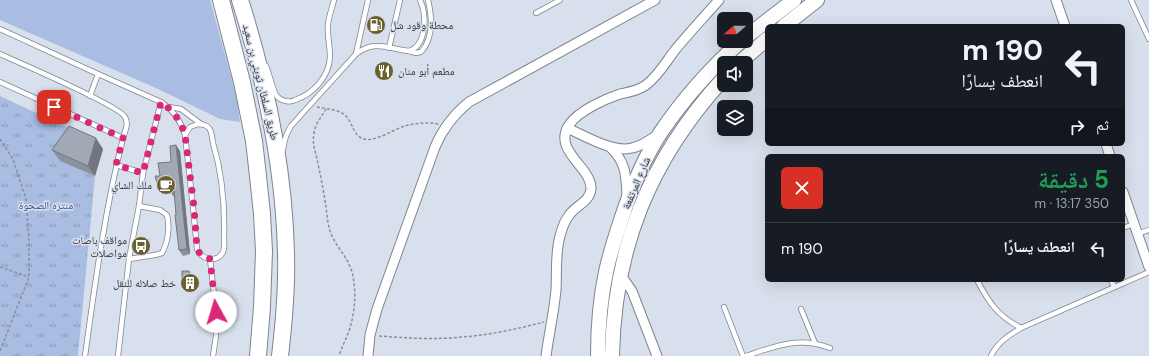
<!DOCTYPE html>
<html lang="ar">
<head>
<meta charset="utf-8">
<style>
	:root { --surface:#171b24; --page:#242831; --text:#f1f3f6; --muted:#9ea1a6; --line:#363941 }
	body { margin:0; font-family:"DM Sans","Noto Naskh Arabic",sans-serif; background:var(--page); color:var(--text); direction:rtl; height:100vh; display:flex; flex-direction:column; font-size:15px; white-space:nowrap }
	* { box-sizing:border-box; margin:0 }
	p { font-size:13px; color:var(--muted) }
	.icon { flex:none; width:22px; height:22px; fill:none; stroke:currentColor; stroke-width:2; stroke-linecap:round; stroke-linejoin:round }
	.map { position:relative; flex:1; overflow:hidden; direction:ltr }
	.details { position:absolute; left:765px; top:154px; width:360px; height:128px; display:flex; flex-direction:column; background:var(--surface); border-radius:6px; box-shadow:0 4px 16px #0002; direction:rtl }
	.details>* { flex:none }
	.hud { position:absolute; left:765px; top:24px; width:360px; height:122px; border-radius:6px; box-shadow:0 4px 16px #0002; direction:rtl; background:#171b24; color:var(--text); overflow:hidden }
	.needle { width:26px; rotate:250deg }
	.fabs { position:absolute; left:717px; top:12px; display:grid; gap:8px }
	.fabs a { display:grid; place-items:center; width:36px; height:36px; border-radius:6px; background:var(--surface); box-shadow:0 4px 16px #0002; font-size:20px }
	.pin { position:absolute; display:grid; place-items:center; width:34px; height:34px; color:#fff; margin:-17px; border-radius:8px; box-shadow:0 2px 6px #0006 }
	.me { position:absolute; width:44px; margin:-22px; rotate:354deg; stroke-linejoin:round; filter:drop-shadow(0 0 3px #0008) }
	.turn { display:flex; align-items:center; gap:14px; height:84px; padding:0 16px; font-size:18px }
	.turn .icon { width:52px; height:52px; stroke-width:2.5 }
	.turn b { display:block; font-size:28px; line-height:34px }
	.then { display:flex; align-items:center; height:38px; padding:0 16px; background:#0003; gap:8px; font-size:15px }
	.round { display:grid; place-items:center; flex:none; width:42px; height:42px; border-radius:6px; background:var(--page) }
	.overview { display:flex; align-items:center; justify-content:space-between; height:68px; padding:0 16px }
	h1 { font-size:24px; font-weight:800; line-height:30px; color:#1e9e55 }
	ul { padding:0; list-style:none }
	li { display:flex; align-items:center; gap:12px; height:52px; padding:0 16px; border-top:1px solid var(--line) }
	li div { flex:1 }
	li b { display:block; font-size:15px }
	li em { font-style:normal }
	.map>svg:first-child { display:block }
	.grass { fill:#a9bce1 }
	.park { fill:url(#park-tufts) }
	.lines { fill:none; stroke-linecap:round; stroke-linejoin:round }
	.lane-casing { stroke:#7e8591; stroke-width:6 }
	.street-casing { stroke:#7e8591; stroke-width:11 }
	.primary-casing { stroke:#7e8591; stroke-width:16 }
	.highway-casing { stroke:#7e8591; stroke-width:18 }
	.path { stroke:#898f98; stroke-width:1.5; stroke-dasharray:3 2; stroke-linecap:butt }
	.lane { stroke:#fff; stroke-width:4.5 }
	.street { stroke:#fff; stroke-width:9 }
	.primary { stroke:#fff; stroke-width:14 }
	.highway { stroke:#fff; stroke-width:16 }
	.wall { fill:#8b919d }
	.shaded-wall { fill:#71767f }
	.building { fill:#a2a9b6; stroke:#71767f }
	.route { stroke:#db2777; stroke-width:7; stroke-dasharray:0 12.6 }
	.labels { text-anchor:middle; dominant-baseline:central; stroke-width:3; stroke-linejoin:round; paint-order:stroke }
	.poi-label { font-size:11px; fill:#32353a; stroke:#d8e0ed; text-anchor:end }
	.street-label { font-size:11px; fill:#32353a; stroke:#d8e0ed }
	.park-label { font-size:11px; fill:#37538c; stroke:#d8e0ed }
</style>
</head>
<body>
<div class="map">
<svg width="1149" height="356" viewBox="0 0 1149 356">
	<defs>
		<pattern id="park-tufts" width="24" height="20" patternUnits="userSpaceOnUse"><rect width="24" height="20" fill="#a9bce1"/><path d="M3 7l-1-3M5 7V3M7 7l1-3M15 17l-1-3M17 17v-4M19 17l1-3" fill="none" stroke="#8a9ab7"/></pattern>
	</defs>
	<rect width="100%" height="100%" fill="#d8e0ed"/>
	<polygon class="grass" points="0,0 210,0 236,95 240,122 220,119 158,89 0,20"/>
	<polygon class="park" points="0,96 75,131 60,160 95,176 78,356 0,356"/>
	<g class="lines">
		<defs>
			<g id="lane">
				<polyline points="1131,0 1149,39"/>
				<polyline points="536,13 560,0"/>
				<path d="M0,29L98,74L161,102C173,110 181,121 185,135"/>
				<polyline points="389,48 400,0"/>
				<path d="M409,51L416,53L421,52C434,38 432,17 428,0"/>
				<path d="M0,54C18,62 120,106 125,117C129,124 125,131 123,138L0,82"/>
				<polyline points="356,54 368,0"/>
				<path d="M266,66C269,73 273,90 276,95C280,101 289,103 295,100C313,94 329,77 330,57C330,46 327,35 328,24C329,16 332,8 334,0"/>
				<polyline points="90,96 98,74"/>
				<polyline points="169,107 181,109 201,124"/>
				<path d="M198,124C202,124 206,125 209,128C212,132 212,138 213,143C222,173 225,205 224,237C224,241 225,248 223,252C217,264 201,259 197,249L193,207L185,135L190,127Z"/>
				<path d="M283,150C284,140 286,134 291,126L356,54C375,39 388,49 409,51C427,45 427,15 420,0"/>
				<polyline points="116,165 143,173"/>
				<polyline points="1123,228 1134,224"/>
				<polyline points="1137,234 1149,230"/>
				<path d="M129,259L155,255L162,253C168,242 170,227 167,215L160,210L139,206"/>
				<polyline points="210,259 216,312 216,336 213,356"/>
				<path d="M977,280C989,303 998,316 1021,328"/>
				<polyline points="1111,280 1114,287"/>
				<polyline points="724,307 743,356"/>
				<polyline points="801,309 815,343"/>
				<path d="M85,356C95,283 105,210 123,138"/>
				<polyline points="118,356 129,259 139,206 143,173 161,102"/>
				<path d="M746,356C776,346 798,336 830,348"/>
				<path d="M991,356C997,343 1009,335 1021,328L1149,272"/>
			</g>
			<g id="street">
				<polyline points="1056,0 1065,26"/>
				<path d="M567,128C585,136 613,153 632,148C642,146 650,140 657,135"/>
				<polyline points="1106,144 1110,156"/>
				<path d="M610,147C626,162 626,175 627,195"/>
				<polyline points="1123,192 1149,267"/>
				<polyline points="620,274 632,291 657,356"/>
				<path d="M368,356L370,335L377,309L435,147C443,128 453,115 469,102L655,0"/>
				<path d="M546,356C549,334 554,312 556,290C557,272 555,254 560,236C562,228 565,220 570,214C577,205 590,201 591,189C592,167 552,151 569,125C578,111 605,99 620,94C629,92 638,91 646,85C658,76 666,62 675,50C689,33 704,17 719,0"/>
			</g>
			<g id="primary">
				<polyline points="784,26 817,0"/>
				<polyline points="746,37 794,0"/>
				<polyline points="739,63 767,39"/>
				<path d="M598,356C598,328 600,300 606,272C610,253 616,235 622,217C632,187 644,158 661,132C684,98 711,68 741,41"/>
				<path d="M612,356C614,247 650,159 724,78"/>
			</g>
			<g id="highway">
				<polyline points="221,0 242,82 254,141 258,176 262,214 264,251 262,307 258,356"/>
				<path d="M240,0C266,82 284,167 286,253C287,287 284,322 280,356"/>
			</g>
		</defs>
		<use href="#lane" class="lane-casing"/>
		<use href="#street" class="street-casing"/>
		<use href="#primary" class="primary-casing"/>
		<use href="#highway" class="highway-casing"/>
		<g class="path">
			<path d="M317,107C326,109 339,109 346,116C353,123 353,136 364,139C376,142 394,129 405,126C416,123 427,122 438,124"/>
			<path d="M326,109C322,116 315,124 314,133C312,143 315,150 317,159C320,173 323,187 325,201C327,212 327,223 331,234C339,252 352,260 354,283C356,298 354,316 349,331C346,339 342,347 339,356"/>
			<polyline points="0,139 13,159 26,199 29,240 29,277 0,351"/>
			<polyline points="0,267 29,277"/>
			<path d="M379,336C407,338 434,340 462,337C490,335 517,329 544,322"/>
		</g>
		<use href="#lane" class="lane"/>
		<use href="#street" class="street"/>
		<use href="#primary" class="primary"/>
		<use href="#highway" class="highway"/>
	</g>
	<g class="wall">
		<polygon points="103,149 95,176 60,161 52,150"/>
		<polygon points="180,151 190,254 183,256 179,250 175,197 174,197 170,192 170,188 160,189 157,183 160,176"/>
		<polygon points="193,276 194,289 186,290 182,284"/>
	</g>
	<g class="shaded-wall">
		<polygon points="96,138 103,149 95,176 88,166"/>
		<polygon points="176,145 180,151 190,254 187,249"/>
		<polygon points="189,271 193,276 194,289 190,283"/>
	</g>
	<g class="building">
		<polygon points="69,126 96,138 88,166 52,150"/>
		<polygon points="176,145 187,249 179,250 175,215 176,215 174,191 170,192 170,182 157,183 155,176 160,176 158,163 171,162 170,146"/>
		<polygon points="182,271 189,271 190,283 182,284"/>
	</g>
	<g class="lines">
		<path class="route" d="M54,107L123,138L116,165L143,173L161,102C173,110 181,121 185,135L194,207L197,249L201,255L204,257L210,259L216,312"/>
	</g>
	<defs>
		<symbol id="fuel-disc" viewBox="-11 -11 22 22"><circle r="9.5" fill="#6a612d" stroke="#d8e0ed"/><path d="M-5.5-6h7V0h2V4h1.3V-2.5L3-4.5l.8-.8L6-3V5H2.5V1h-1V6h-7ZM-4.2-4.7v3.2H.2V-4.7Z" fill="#fff"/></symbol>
		<symbol id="restaurant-disc" viewBox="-11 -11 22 22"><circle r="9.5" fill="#6a612d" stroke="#d8e0ed"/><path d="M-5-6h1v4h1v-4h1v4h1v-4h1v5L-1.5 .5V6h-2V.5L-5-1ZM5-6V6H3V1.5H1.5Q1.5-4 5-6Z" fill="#fff"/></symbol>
		<symbol id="cafe-disc" viewBox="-11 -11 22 22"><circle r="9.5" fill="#6a612d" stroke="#d8e0ed"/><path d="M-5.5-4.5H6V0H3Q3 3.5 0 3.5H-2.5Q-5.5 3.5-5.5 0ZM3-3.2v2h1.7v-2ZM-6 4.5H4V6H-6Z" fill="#fff"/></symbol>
		<symbol id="bus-disc" viewBox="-11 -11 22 22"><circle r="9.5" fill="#6a612d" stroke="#d8e0ed"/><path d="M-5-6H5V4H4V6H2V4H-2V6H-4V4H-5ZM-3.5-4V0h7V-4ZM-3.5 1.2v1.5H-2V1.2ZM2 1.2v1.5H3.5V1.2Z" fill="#fff"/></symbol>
		<symbol id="building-disc" viewBox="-11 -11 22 22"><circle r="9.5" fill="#6a612d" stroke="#d8e0ed"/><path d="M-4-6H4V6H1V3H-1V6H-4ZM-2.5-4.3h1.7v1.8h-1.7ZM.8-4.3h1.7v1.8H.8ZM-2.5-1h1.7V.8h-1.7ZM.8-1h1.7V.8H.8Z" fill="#fff"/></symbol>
	</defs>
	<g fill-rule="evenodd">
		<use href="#fuel-disc" x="365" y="14" width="22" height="22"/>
		<use href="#restaurant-disc" x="373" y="60" width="22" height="22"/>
		<use href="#cafe-disc" x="155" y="174" width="22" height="22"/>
		<use href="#bus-disc" x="130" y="235" width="22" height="22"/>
		<use href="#building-disc" x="179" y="272" width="22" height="22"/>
	</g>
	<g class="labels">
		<g class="poi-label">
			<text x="390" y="25" text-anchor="start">محطة وقود شل</text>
			<text x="398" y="71" text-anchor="start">مطعم أبو منان</text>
			<text x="152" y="185">ملك الشاي</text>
			<text x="127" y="240">مواقف باصات<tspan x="127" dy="13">مواصلات</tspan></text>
			<text x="176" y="283">خط صلاله للنقل</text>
		</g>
		<g class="street-label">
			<text transform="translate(261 82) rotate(76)">طريق السلطان ثويني بن سعيد</text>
			<text transform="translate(636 183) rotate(-67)">شارع المرتفعة</text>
		</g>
		<g class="park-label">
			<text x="46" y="205">منتزه الصحوة</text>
		</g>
	</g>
</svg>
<div class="fabs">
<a><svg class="needle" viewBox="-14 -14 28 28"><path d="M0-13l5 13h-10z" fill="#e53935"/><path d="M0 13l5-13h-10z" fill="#9ea1a6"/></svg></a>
<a><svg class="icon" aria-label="sound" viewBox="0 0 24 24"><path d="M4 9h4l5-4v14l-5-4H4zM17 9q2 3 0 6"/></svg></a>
<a><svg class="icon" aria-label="layers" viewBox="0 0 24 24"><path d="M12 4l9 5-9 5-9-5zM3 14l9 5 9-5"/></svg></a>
</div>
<div class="pin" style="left:54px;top:107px;background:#d93025"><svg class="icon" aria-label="arrive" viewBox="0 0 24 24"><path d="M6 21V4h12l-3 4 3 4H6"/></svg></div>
<svg class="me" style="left:216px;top:312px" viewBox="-20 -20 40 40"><circle r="19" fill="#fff"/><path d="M0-13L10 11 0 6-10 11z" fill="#db2777"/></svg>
<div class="hud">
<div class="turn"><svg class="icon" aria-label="left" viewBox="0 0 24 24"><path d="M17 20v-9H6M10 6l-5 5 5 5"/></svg><div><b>190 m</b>انعطف يسارًا</div></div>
<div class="then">ثم<svg class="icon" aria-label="right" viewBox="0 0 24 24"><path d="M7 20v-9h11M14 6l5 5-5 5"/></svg></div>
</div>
<section class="details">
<div class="overview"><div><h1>5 دقيقة</h1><p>350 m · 13:17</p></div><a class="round" style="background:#d93025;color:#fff"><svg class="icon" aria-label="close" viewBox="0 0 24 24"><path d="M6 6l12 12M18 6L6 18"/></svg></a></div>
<ul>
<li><svg class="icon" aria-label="left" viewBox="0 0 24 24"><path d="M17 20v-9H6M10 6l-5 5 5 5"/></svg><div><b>انعطف يسارًا</b></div><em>190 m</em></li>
</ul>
</section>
</div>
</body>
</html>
